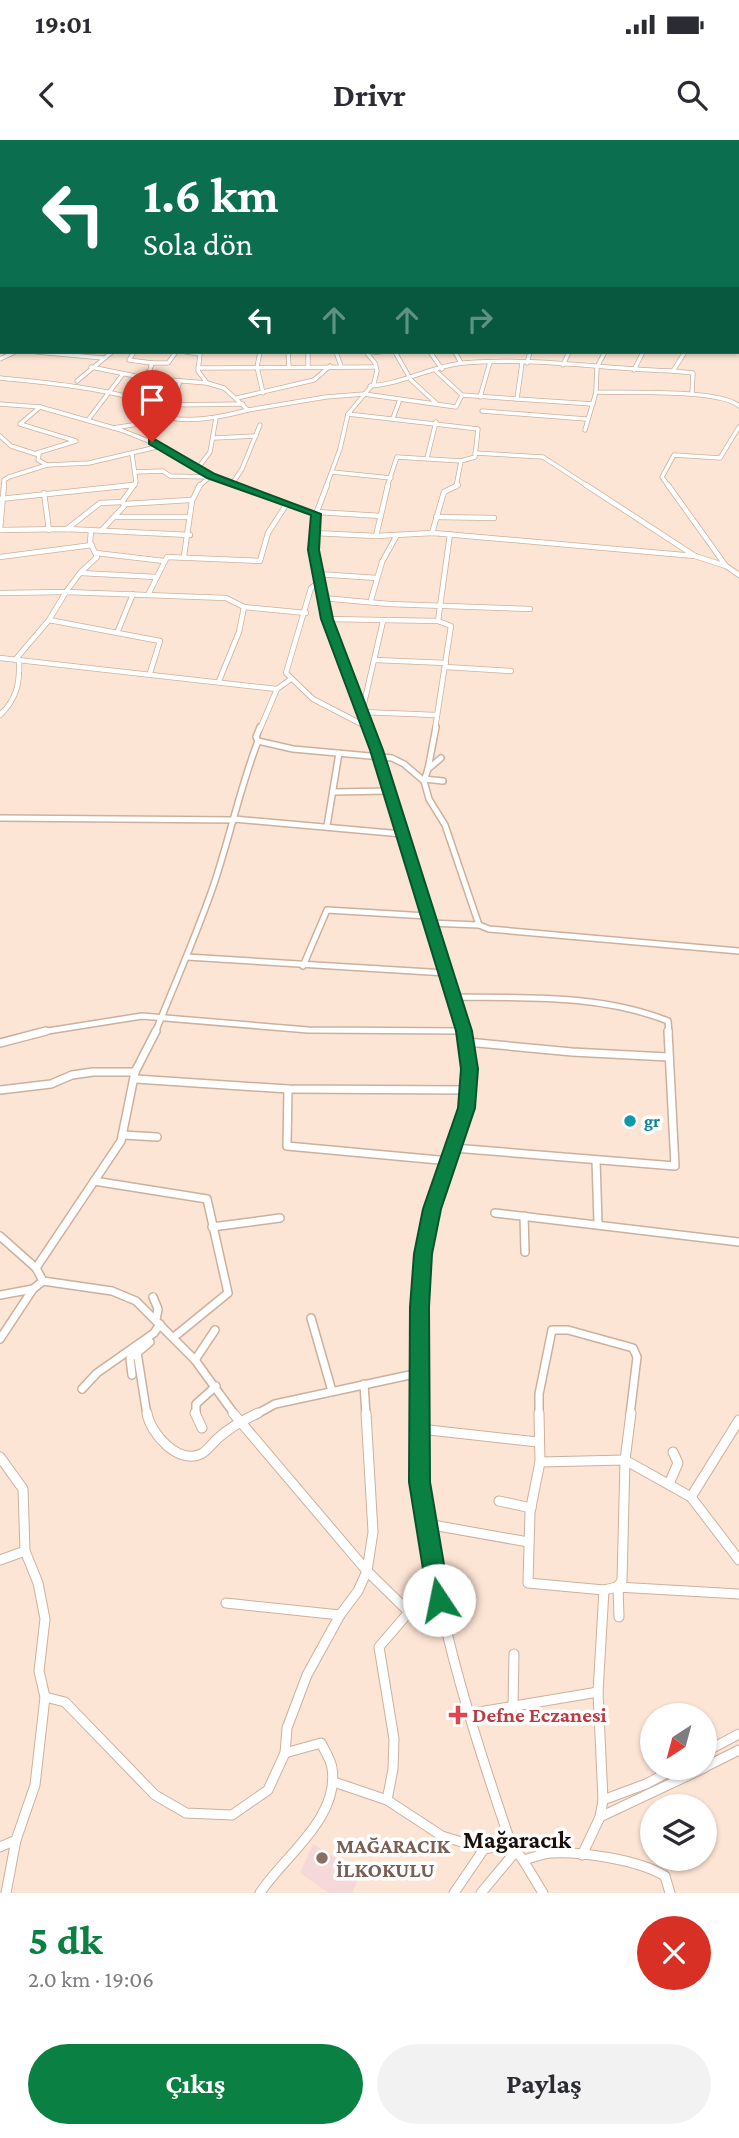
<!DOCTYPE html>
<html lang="tr">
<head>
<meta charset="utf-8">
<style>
	:root { --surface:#fff; --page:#f2f2f3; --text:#2b2b33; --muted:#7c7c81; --accent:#0b8043 }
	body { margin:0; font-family:"Crimson Pro",serif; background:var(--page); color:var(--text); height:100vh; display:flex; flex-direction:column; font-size:26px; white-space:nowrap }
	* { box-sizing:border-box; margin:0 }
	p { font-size:23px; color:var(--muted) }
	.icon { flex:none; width:38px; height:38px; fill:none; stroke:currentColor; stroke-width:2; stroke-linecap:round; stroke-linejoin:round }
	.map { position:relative; height:1753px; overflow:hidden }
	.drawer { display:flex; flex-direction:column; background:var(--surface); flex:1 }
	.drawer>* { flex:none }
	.banner { position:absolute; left:0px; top:0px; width:740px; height:214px; box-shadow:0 2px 5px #0004; background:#0b6e4f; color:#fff; overflow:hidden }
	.needle { width:46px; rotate:216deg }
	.tools { position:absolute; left:640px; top:1563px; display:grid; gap:14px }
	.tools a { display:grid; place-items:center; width:77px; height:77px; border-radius:50%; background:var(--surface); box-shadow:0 2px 5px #0004; font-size:35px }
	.pin { position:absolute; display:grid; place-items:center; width:60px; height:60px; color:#fff; margin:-72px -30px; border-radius:50% 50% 50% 0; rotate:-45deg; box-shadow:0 0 7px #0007 }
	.pin .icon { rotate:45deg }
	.me { position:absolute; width:77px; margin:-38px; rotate:349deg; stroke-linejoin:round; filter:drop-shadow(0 0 5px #0008) }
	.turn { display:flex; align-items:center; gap:24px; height:147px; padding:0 28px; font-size:32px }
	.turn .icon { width:91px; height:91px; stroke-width:2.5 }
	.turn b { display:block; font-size:49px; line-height:60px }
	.lanes { display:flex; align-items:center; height:66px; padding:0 28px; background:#0003; justify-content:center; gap:35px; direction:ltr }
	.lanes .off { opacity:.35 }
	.round { display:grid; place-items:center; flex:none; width:74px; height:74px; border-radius:37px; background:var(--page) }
	.head { display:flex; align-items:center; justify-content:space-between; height:119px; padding:0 28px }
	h1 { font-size:42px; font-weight:700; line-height:52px; color:var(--accent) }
	.cta { display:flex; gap:14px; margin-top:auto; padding:14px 28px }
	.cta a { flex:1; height:80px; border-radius:42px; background:var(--accent); color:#fff; font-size:28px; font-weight:700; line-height:80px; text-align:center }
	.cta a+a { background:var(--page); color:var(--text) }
	.status { display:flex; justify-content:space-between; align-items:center; height:49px; padding:0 35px; background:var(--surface); direction:ltr }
	.status svg { height:19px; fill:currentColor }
	header { display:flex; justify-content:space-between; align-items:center; height:91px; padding:0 28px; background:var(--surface); font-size:32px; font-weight:700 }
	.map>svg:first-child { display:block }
	.education { fill:#f4d9d8 }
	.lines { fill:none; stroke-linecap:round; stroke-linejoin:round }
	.minor-far5-casing { stroke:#ccb09e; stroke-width:3.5 }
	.minor-far4-casing { stroke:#ccb09e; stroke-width:5 }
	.minor-far3-casing { stroke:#ccb09e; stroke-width:6 }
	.minor-far2-casing { stroke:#ccb09e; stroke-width:8 }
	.minor-far1-casing { stroke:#ccb09e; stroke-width:10 }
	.minor-casing { stroke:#ccb09e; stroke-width:11 }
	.minor-far5 { stroke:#fff; stroke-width:2.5 }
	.minor-far4 { stroke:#fff; stroke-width:3.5 }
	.minor-far3 { stroke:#fff; stroke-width:4.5 }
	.minor-far2 { stroke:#fff; stroke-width:5 }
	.minor-far1 { stroke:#fff; stroke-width:7 }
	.minor { stroke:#fff; stroke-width:9 }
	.route { fill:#0b8043; stroke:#07532c; stroke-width:2 }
	.culture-dot { fill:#0f9aa8; stroke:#fff; stroke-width:2.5 }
	.health-dot { fill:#e0444e; stroke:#fff; stroke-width:2.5 }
	.education-dot { fill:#8d6e63; stroke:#fff; stroke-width:2.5 }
	.labels { text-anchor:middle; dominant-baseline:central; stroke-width:7; stroke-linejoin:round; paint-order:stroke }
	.culture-label { font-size:18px; font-weight:bold; fill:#0d838f; stroke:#fff; text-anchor:start }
	.near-health-label { font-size:21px; font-weight:bold; fill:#be3a42; stroke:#fff; text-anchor:start }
	.near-education-label { font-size:21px; font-weight:bold; fill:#785e54; stroke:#fff; text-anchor:start }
	.near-quarter-label { font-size:24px; font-weight:bold; fill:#1b110a; stroke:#fff }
</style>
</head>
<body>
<div class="status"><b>19:01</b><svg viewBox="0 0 49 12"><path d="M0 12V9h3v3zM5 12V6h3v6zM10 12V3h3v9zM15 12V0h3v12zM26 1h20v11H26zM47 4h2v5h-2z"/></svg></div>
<header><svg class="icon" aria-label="back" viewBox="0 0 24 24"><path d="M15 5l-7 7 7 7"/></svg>Drivr<svg class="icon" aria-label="search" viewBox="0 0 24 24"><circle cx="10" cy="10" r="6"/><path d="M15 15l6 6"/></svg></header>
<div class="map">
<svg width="739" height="1753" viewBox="0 0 739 1753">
	<rect width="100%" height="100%" fill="#fde5d5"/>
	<polygon class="education" points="313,1704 361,1733 352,1753 329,1753 300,1733"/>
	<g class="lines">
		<defs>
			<g id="minor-far5">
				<polyline points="157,0 162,2"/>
				<polyline points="616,0 618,2"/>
				<polyline points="632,0 663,0"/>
				<polyline points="27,2 30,0"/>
				<polyline points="40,2 42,0"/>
				<polyline points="172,2 178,0"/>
				<polyline points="210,2 215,0"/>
				<polyline points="241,2 243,0"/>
				<polyline points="310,2 313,0"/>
				<polyline points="384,2 386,0"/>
				<polyline points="468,2 470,0"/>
				<polyline points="0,16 2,14"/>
			</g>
			<g id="minor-far4">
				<polyline points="0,179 2,177"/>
				<polyline points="37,212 103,218"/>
				<polyline points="186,212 200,214 198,231 207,243"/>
				<polyline points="260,212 257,227 263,253"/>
				<polyline points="288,212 289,227"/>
				<polyline points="308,212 308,227"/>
				<polyline points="336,212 341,226"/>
				<polyline points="395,212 411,240 436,263"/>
				<polyline points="430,212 442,229"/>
				<polyline points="455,212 461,223"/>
				<path d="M605,212L597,227L596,252C625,253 721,249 739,266"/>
				<polyline points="367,213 380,212"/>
				<polyline points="0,219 15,212"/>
				<polyline points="151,223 168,223 176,212"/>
				<polyline points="522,223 517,259 593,264"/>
				<polyline points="527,223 530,212"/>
				<polyline points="563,225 569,212"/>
				<polyline points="198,228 375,227"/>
				<polyline points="634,230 643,212"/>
				<polyline points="436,231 462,255 517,259"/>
				<polyline points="673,231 693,233 692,254"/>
				<path d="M0,238C47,243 95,247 140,260C154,264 163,277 178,279C202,281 225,276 248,270L224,248L207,243L145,238L91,227"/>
				<polyline points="77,241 112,212"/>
				<path d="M370,246C403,244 431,226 464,223C533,217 603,229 673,231L685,212"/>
				<polyline points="129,257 149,233 152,223 129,220 134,212"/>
				<polyline points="480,257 490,222"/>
				<polyline points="237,258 314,240 330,226"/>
				<polyline points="0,264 40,267 121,290 161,306 211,336 241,347"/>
				<polyline points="168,265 243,264"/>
				<polyline points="166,266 175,257 180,241"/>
				<polyline points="248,270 326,257 364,254 456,267 462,255"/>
				<polyline points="482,271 586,279"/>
				<polyline points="348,274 478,289 475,317 461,321 456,347"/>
				<polyline points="393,278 399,262"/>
				<polyline points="88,280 123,234"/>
				<polyline points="113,288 170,279"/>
				<polyline points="585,290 596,252"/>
				<polyline points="0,296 11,306 39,315 38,320 47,325"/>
				<polyline points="215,298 256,296"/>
				<polyline points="37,313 76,301 20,284 40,267"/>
				<polyline points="475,313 543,317 589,347"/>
				<polyline points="132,314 136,342 133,347"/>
				<polyline points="427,318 436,282"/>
				<polyline points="198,328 210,312 216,278"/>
				<polyline points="136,332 163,331 170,336 207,337"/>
				<polyline points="332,332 391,338"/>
				<polyline points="232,344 242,329 260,285"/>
				<polyline points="4,347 4,340 9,337 47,325 89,323 161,306"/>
				<polyline points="116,347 135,345"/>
				<polyline points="198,347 211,336"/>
				<polyline points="326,347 340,309 348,274 374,243 377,231 375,223 366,212"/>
				<polyline points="387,347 397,317 461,321"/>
				<polyline points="669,347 662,337 674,315 720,318 739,287"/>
			</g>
			<g id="minor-far3">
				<polyline points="236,345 316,374"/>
				<polyline points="327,345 316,374 313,410 327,479 368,589"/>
				<polyline points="586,345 695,416 726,426"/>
				<polyline points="668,345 726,426 739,435"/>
				<polyline points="44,353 49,390"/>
				<polyline points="0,359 133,345"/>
				<polyline points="125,364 190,360"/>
				<polyline points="317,372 381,376"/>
				<polyline points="115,377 188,377"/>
				<polyline points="436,377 494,378"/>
				<polyline points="67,389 100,363 122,362"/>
				<polyline points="0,390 4,345"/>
				<polyline points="0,390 67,389 190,395"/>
				<polyline points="101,391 125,365 122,362 134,345"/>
				<polyline points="314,393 376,396 433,393 695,416"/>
				<polyline points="432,393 444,352 458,345"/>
				<polyline points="376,396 388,345"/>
				<polyline points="96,413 164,421"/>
				<polyline points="184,416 192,361 200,345"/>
				<polyline points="0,417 92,405"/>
				<polyline points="81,433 156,437"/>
				<polyline points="317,434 377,438"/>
				<polyline points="318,443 311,448 286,533 313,559 369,588"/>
				<polyline points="0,453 66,452 80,433 97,417 90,402 91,391"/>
				<polyline points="148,455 167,417 260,421 268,393 286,365"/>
				<polyline points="322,458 389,464 530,469"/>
				<polyline points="371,460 382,422 397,395"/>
				<polyline points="327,479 438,481"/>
				<polyline points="49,480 160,501 150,533"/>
				<polyline points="383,481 362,572 436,575"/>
				<polyline points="117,493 133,454"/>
				<polyline points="0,518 277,549"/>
				<polyline points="15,520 49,480 66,452 226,458 244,467 306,473"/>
				<polyline points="375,520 446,523"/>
				<polyline points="446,527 511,531"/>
				<polyline points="219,541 239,492 244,467"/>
				<path d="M0,575C16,560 20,544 19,522"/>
				<polyline points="260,589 277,549 291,539"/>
				<polyline points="435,589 451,486 438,481 450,394"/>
			</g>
			<g id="minor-far2">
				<polyline points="367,587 464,893"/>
				<polyline points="258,601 293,609 392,618 404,624 424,641"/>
				<polyline points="441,618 428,629 424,641 429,659 445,685 479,785"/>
				<polyline points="428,629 436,587"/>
				<polyline points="424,639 443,641"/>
				<polyline points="333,652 389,651"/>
				<polyline points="0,678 234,680"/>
				<polyline points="234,679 402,694"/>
				<polyline points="327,686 339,613"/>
				<polyline points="429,783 479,785 489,789 739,811"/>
				<polyline points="187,817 446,833"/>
				<polyline points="303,826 327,770 427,776"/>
				<path d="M454,857C526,858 600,854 668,881L669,893"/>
				<polyline points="35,893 142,876 308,890 464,891"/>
				<path d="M155,893C175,843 197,794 214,744C230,696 240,648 258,601L256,597L260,587"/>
			</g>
			<g id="minor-far1">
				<polyline points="467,902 572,912 668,917"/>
				<polyline points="0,903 46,891"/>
				<polyline points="136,939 288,949 466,950"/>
				<polyline points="288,949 287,1006 450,1021"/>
				<polyline points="0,950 51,944 72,935 93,932 135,932"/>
				<polyline points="123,995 157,997"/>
				<polyline points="454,1008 675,1026 668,891"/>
				<polyline points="596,1020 598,1083"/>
				<polyline points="94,1041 207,1059 228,1153 174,1197"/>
				<polyline points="495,1073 739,1102"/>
				<polyline points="524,1076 525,1112"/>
				<polyline points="212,1087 280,1078"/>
				<polyline points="0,1096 36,1128 43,1141 112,1151 136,1161 195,1220 235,1275"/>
				<polyline points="36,1128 121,1001 135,932 156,891"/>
				<polyline points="0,1155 33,1149"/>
				<polyline points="153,1157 158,1169 156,1180"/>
				<polyline points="311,1178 332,1251"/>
				<polyline points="0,1199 33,1149 43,1141"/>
				<polyline points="136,1206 147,1275"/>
				<polyline points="137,1213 150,1202"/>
				<polyline points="195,1220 215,1190"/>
				<polyline points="132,1235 130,1218 137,1213"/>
				<polyline points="364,1244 366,1275"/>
				<polyline points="82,1249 97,1233 154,1193 160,1184"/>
				<polyline points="196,1275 196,1264 216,1246"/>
				<polyline points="255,1275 275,1264 419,1233"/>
				<path d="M418,1275C416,1213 415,1148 428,1088C438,1041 463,998 467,950C469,930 467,911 464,891"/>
				<polyline points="539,1275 539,1254 552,1190 568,1190 633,1208 637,1217 630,1275"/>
			</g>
			<g id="minor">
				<path d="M147,1273C150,1293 178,1325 201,1314C207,1311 212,1304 217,1299C229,1288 243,1280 258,1273"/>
				<polyline points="195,1273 202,1288"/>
				<polyline points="233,1273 367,1431 409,1472 444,1480"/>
				<path d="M418,1273C420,1428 462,1559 511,1704L523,1720C532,1718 541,1714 550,1713C581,1711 639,1720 665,1736L670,1753"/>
				<polyline points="539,1273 540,1322 530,1372 528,1443 604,1450"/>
				<polyline points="420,1289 538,1302"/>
				<polyline points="0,1317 23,1349 25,1411 38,1443 45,1479 39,1531 45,1557 35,1645 16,1700 0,1707"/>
				<polyline points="540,1322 625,1320 691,1357 739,1420"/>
				<polyline points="669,1344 678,1323 673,1312"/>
				<polyline points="691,1357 739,1280"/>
				<polyline points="499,1361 531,1368"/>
				<polyline points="427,1384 528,1402"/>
				<polyline points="0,1420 25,1411"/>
				<polyline points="617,1447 739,1454"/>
				<polyline points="618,1447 619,1477"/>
				<polyline points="604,1450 617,1447 622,1441 625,1320 631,1273"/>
				<polyline points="226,1463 340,1475"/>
				<polyline points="45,1557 65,1562 155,1655 186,1673 232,1675 268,1650 285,1613 287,1588 307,1535 340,1475 358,1451 367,1431 373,1392 366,1273"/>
				<polyline points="513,1567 514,1514"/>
				<polyline points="467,1574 598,1552"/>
				<polyline points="705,1612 739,1594"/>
				<polyline points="705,1627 739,1610"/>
				<polyline points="334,1642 387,1660 442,1696 484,1709"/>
				<polyline points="387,1660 393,1629 394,1599 379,1507 409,1472"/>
				<polyline points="603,1660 646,1644 676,1628"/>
				<polyline points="600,1677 704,1628"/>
				<polyline points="582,1715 600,1677 603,1660 598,1552 604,1450"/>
				<polyline points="523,1720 543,1753"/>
				<polyline points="6,1753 16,1700"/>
				<path d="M260,1753C284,1716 340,1678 332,1628C331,1620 325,1611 321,1603L285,1613"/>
				<polyline points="454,1753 484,1709 511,1704"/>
				<polyline points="481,1753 516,1711"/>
			</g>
		</defs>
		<use href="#minor-far5" class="minor-far5-casing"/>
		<use href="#minor-far4" class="minor-far4-casing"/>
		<use href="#minor-far3" class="minor-far3-casing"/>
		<use href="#minor-far2" class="minor-far2-casing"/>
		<use href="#minor-far1" class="minor-far1-casing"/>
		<use href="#minor" class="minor-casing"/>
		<use href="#minor-far5" class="minor-far5"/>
		<use href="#minor-far4" class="minor-far4"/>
		<use href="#minor-far3" class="minor-far3"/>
		<use href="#minor-far2" class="minor-far2"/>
		<use href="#minor-far1" class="minor-far1"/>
		<use href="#minor" class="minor"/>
	</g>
	<polygon class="route" points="149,300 156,300 215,334 321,374 319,410 333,479 383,610 472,891 478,929 475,968 441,1069 432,1114 429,1167 430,1342 450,1460 447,1468 439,1471 431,1468 428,1460 409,1342 410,1167 414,1114 423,1069 458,968 461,929 456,891 370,610 321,479 308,410 311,375 207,338 149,304"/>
	<circle class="culture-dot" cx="630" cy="981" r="7"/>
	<path class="health-dot" d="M454.5 1564.5h7v7h7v7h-7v7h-7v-7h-7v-7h7z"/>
	<circle class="education-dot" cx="322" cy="1718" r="7"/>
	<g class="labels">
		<g class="culture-label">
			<text x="644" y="981">gr</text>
		</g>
		<g class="near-health-label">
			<text x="472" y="1575">Defne Eczanesi</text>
		</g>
		<g class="near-education-label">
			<text x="336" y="1706">MAĞARACIK<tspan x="336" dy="24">İLKOKULU</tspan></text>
		</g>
		<g class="near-quarter-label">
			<text x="517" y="1699">Mağaracık</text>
		</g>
	</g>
</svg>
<div class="tools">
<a><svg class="needle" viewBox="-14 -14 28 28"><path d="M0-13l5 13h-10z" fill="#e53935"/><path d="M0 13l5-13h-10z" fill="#7c7c81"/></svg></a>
<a><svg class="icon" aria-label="layers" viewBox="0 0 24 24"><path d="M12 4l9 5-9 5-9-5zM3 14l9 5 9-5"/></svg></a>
</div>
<div class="pin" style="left:152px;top:302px;background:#d93025"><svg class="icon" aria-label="arrive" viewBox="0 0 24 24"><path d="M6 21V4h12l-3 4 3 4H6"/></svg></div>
<svg class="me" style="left:439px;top:1460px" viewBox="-20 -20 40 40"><circle r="19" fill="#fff"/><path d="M0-13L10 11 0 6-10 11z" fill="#0b8043"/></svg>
<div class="banner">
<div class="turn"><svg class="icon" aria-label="left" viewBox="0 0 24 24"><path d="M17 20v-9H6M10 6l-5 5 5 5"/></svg><div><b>1.6 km</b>Sola dön</div></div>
<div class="lanes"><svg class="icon" aria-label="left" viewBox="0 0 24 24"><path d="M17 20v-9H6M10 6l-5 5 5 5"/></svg><svg class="icon off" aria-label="ahead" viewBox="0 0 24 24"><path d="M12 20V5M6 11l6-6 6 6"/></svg><svg class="icon off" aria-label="ahead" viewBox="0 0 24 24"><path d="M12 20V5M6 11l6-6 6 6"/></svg><svg class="icon off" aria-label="right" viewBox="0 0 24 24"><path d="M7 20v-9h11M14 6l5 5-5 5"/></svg></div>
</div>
</div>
<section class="drawer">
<div class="head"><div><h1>5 dk</h1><p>2.0 km · 19:06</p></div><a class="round" style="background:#d93025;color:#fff"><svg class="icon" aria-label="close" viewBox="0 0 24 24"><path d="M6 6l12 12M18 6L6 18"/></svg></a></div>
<div class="cta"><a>Çıkış</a><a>Paylaş</a></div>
</section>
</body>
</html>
